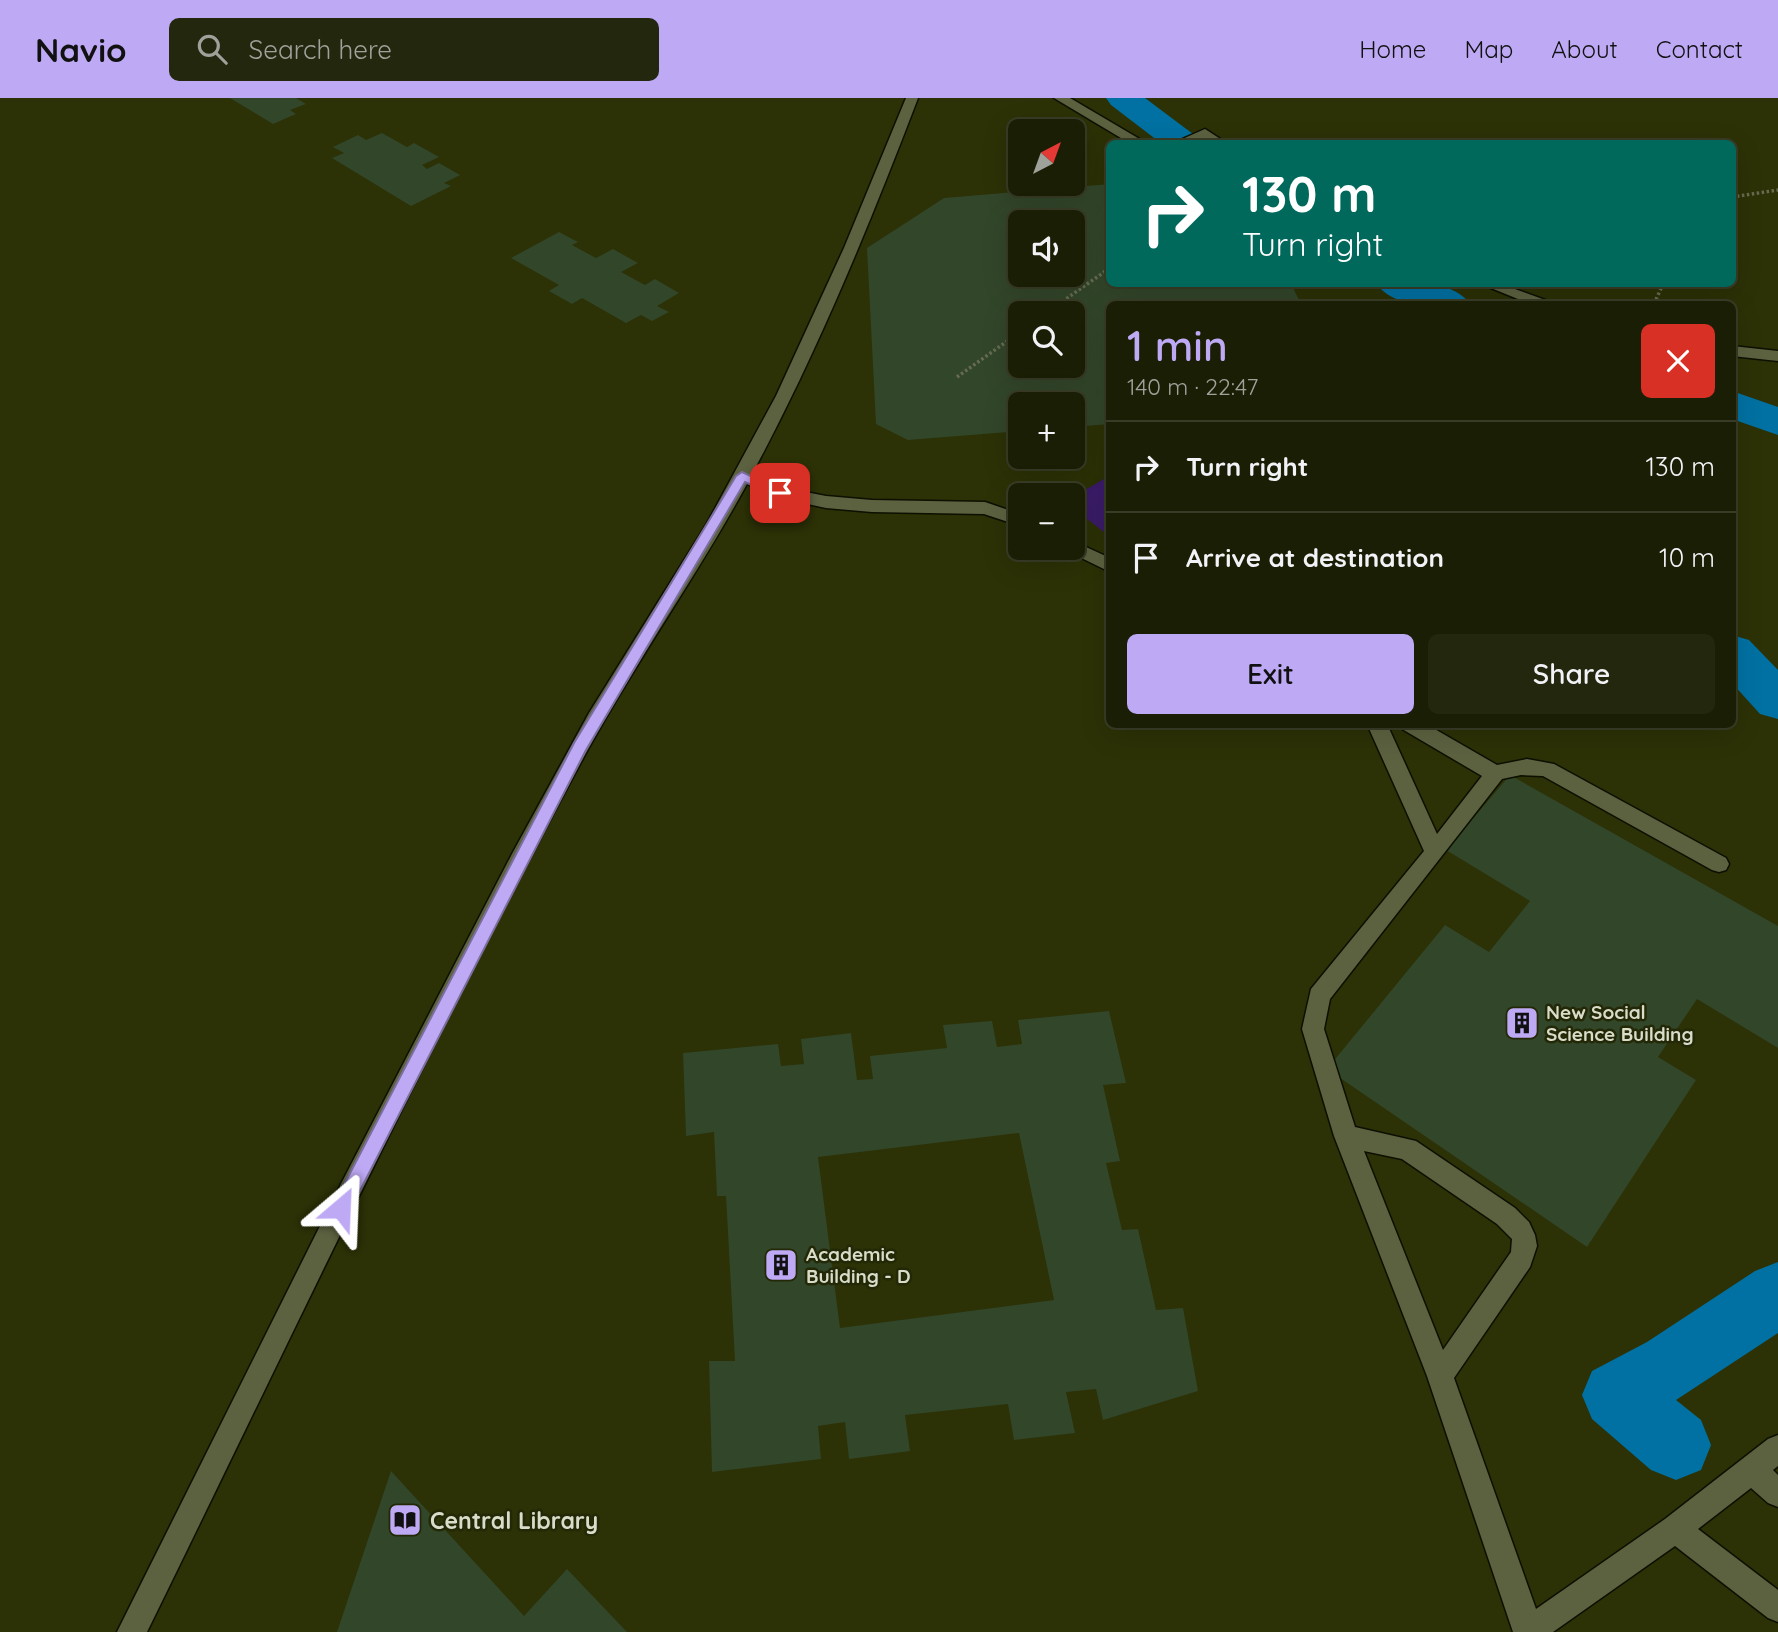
<!DOCTYPE html>
<html lang="en">
<head>
<meta charset="utf-8">
<style>
	:root { --surface:#1a1e04; --page:#23270e; --text:#f1f3f6; --muted:#9fa29a; --line:#383c26; --accent:#bea9f4 }
	body { margin:0; font-family:Quicksand,sans-serif; background:var(--page); color:var(--text); height:100vh; display:flex; flex-direction:column; font-size:26px; white-space:nowrap }
	* { box-sizing:border-box; margin:0 }
	p { font-size:23px; color:var(--muted) }
	.icon { flex:none; width:38px; height:38px; fill:none; stroke:currentColor; stroke-width:2; stroke-linecap:round; stroke-linejoin:round }
	.map { position:relative; flex:1; overflow:hidden }
	.drawer { position:absolute; left:1106px; top:203px; width:630px; height:427px; display:flex; flex-direction:column; background:var(--surface); border-radius:10px; box-shadow:0 7px 28px #0002,0 0 0 2px var(--line) }
	.drawer>* { flex:none }
	.banner { position:absolute; left:1106px; top:42px; width:630px; height:147px; border-radius:10px; box-shadow:0 7px 28px #0002,0 0 0 2px var(--line); background:#00695c; color:#fff; overflow:hidden }
	.needle { width:46px; rotate:41deg }
	.controls { position:absolute; left:1008px; top:21px; display:grid; gap:14px }
	.controls a { display:grid; place-items:center; width:77px; height:77px; border-radius:10px; background:var(--surface); box-shadow:0 7px 28px #0002,0 0 0 2px var(--line); font-size:35px }
	.pin { position:absolute; display:grid; place-items:center; width:60px; height:60px; color:#fff; margin:-30px; border-radius:14px; box-shadow:0 4px 10px #0006 }
	.me { position:absolute; width:77px; margin:-38px; rotate:26deg; stroke-linejoin:round; filter:drop-shadow(0 0 5px #0008) }
	.turn { display:flex; align-items:center; gap:24px; height:147px; padding:0 21px; font-size:32px }
	.turn .icon { width:91px; height:91px; stroke-width:2.5 }
	.turn b { display:block; font-size:49px; line-height:60px }
	.round { display:grid; place-items:center; flex:none; width:74px; height:74px; border-radius:10px; background:var(--page) }
	.overview { display:flex; align-items:center; justify-content:space-between; height:119px; padding:0 21px }
	h1 { font-size:42px; font-weight:600; line-height:52px; color:var(--accent) }
	.primary-button { display:flex; gap:14px; margin-top:auto; padding:14px 21px }
	.primary-button a { flex:1; height:80px; border-radius:10px; background:var(--accent); color:#111; font-size:28px; font-weight:600; line-height:80px; text-align:center }
	.primary-button a+a { background:var(--page); color:var(--text) }
	ul { padding:0; list-style:none }
	li { display:flex; align-items:center; gap:21px; height:91px; padding:0 21px; border-top:2px solid var(--line) }
	li div { flex:1 }
	li b { display:block; font-size:26px }
	li em { font-style:normal }
	header { display:flex; align-items:center; gap:42px; box-sizing:border-box; height:98px; padding:0 35px; background:var(--accent); color:#111 }
	header strong { font-size:33px }
	nav { display:flex; gap:38px; margin-inline-start:auto; font-size:24px }
	.search { width:490px; height:63px; background:var(--page); display:flex; align-items:center; gap:18px; box-sizing:border-box; padding:0 24px; border-radius:10px; color:var(--muted); font-size:26px }
	.map>svg:first-child { display:block }
	.built { fill:#2c3106; fill-rule:evenodd }
	.green { fill:#3a1c68 }
	.lines { fill:none; stroke-linecap:round; stroke-linejoin:round }
	.canal { fill:#0071a2; fill-rule:evenodd }
	.building { fill:#32462a; fill-rule:evenodd }
	.minor-casing { stroke:#0d1000; stroke-width:3 }
	.path { stroke:#676c50; stroke-width:3.5; stroke-dasharray:2.5 2.5; stroke-linecap:butt }
	.minor { fill:#5c6240; fill-rule:evenodd }
	.route { fill:#bea9f4; stroke:#7c6e9f; stroke-width:2 }
	.labels { text-anchor:middle; dominant-baseline:central; stroke-width:5; stroke-linejoin:round; paint-order:stroke }
	.poi-label { font-size:19px; font-weight:bold; fill:#d8dcc9; stroke:#232806; text-anchor:start }
	.near-poi-label { font-size:23px; font-weight:bold; fill:#d8dcc9; stroke:#232806; text-anchor:start }
</style>
</head>
<body>
<header>
<strong>Navio</strong>
<div class="search"><svg class="icon" aria-label="search" viewBox="0 0 24 24"><circle cx="10" cy="10" r="6"/><path d="M15 15l6 6"/></svg>Search here</div>
<nav><a>Home</a><a>Map</a><a>About</a><a>Contact</a></nav>
</header>
<div class="map">
<svg width="1778" height="1534" viewBox="0 0 1778 1534">
	<rect width="100%" height="100%" fill="#232806"/>
	<path class="built" d="M0,0H1778V1534H0ZM1020,33H1073V86H1020ZM1110,46H1732V186H1110ZM1020,124H1073V177H1020ZM1110,206H1732V626H1110ZM1020,215H1073V268H1020ZM1020,306H1073V359H1020ZM1020,397H1073V450H1020Z"/>
	<polygon class="green" points="1109,378 1109,438 1073,410 1073,399"/>
	<g class="lines">
		<g class="canal">
			<polygon points="1106,0 1145,0 1197,39 1202,46 1162,46 1111,7"/>
			<path d="M1377,186C1404,184 1452,180 1470,206C1442,208 1394,212 1377,186Z"/>
			<polygon points="1732,293 1778,309 1778,337 1732,321"/>
			<polygon points="1732,537 1749,542 1778,572 1778,621 1760,616 1732,585"/>
			<polygon points="1778,1164 1778,1235 1676,1302 1701,1322 1711,1347 1701,1372 1676,1382 1651,1372 1592,1321 1582,1297 1592,1273 1647,1244 1755,1173"/>
		</g>
	</g>
	<g class="building">
		<polygon points="230,0 296,0 306,6 290,12 296,16 273,26"/>
		<polygon points="382,35 407,49 414,45 439,59 422,67 427,71 439,65 460,77 444,85 451,88 411,108 332,60 344,55 333,49 358,37 366,42"/>
		<path d="M1110,86V186H1291L1301,206H1110V326L1073,329V306H1020V333L908,342L876,326L867,150L944,100ZM1020,124H1073V177H1020ZM1020,215H1073V268H1020Z"/>
		<polygon points="559,134 578,144 572,147 596,160 613,151 638,165 621,174 645,187 655,181 679,195 657,208 669,214 652,223 641,217 626,225 582,200 572,206 549,193 559,187 511,160"/>
		<polygon points="1510,677 1778,828 1778,950 1697,901 1658,959 1696,982 1587,1149 1327,971 1445,827 1489,854 1530,803 1446,752"/>
		<path d="M1109,913L1126,985L1103,987L1120,1063L1106,1065L1122,1132L1138,1131L1156,1212L1183,1210L1198,1293L1103,1322L1096,1291L1066,1294L1075,1335L1014,1342L1008,1306L905,1317L910,1353L849,1361L845,1324L818,1328L821,1361L712,1374L709,1263H735L726,1098H717L714,1034L686,1038L683,955L778,946L781,968L804,966L801,941L851,935L857,982L873,981L870,958L947,950L943,927L992,923L997,949L1022,946L1018,922ZM1019,1035L1054,1202L840,1230L818,1059Z"/>
		<polygon points="391,1373 524,1518 567,1471 627,1534 337,1534"/>
	</g>
	<g class="lines">
		<defs>
			<g id="minor">
				<path d="M906,0H918C869,128 817,255 752,376L785,390L826,398L872,402L985,404L1020,416V428L984,416L872,414L826,410L775,399L747,386C697,478 636,563 586,655C430,943 291,1240 147,1534H117L342,1084L512,756L589,615L706,427L776,298L844,150Z"/>
				<polygon points="1054,0 1070,0 1148,46 1131,46"/>
				<polygon points="1205,31 1228,46 1212,46 1204,40 1190,46 1171,46"/>
				<polygon points="1481,186 1501,186 1548,203 1551,206 1530,206"/>
				<polygon points="1732,248 1778,253 1778,263 1732,258"/>
				<polygon points="1073,443 1110,460 1110,474 1067,453 1065,450 1073,450"/>
				<path d="M1367,626H1387L1437,736L1482,678L1402,631L1400,626H1426L1497,667L1527,661L1554,666L1726,760L1729,766L1726,772L1719,774L1712,772L1543,678L1521,677L1502,681L1330,901L1324,931L1355,1029L1416,1043L1515,1110L1529,1124L1535,1137L1537,1148L1530,1169L1454,1280L1536,1511L1665,1421L1768,1341L1778,1337V1368L1773,1372L1778,1377V1409L1768,1405L1751,1390L1698,1431L1778,1492V1524L1768,1520L1675,1448L1553,1534H1513L1427,1278L1334,1038L1302,931L1311,891L1424,753ZM1364,1053L1402,1061L1497,1126L1512,1141L1511,1154L1443,1252Z"/>
			</g>
		</defs>
		<use href="#minor" class="minor-casing"/>
		<g class="path">
			<polyline points="1732,99 1778,92"/>
			<polyline points="1654,206 1663,186"/>
			<polyline points="1046,215 1110,170"/>
			<polyline points="957,279 1020,234"/>
		</g>
		<use href="#minor" class="minor"/>
	</g>
	<polygon class="route" points="742,374 787,395 780,399 745,384 586,652 348,1116 341,1119 335,1116 332,1110 335,1104 574,645 736,378"/>
	<defs>
		<symbol id="building-square" viewBox="-11 -11 22 22"><rect x="-9" y="-9" width="18" height="18" rx="4" fill="#bea9f4" stroke="#232806"/><path d="M-4-6H4V6H1V3H-1V6H-4ZM-2.5-4.3h1.7v1.8h-1.7ZM.8-4.3h1.7v1.8H.8ZM-2.5-1h1.7V.8h-1.7ZM.8-1h1.7V.8H.8Z" fill="#111"/></symbol>
		<symbol id="library-square" viewBox="-11 -11 22 22"><rect x="-9" y="-9" width="18" height="18" rx="4" fill="#bea9f4" stroke="#232806"/><path d="M-6-4Q-3-5.5-.7-3.5V5Q-3 3-6 4ZM6-4Q3-5.5 .7-3.5V5Q3 3 6 4Z" fill="#111"/></symbol>
	</defs>
	<g fill-rule="evenodd">
		<use href="#building-square" x="1503" y="906" width="38" height="38"/>
		<use href="#building-square" x="762" y="1148" width="38" height="38"/>
		<use href="#library-square" x="386" y="1403" width="38" height="38"/>
	</g>
	<g class="labels">
		<g class="poi-label">
			<text x="1546" y="914">New Social<tspan x="1546" dy="22">Science Building</tspan></text>
			<text x="806" y="1156">Academic<tspan x="806" dy="22">Building - D</tspan></text>
		</g>
		<g class="near-poi-label">
			<text x="430" y="1422">Central Library</text>
		</g>
	</g>
</svg>
<div class="controls">
<a><svg class="needle" viewBox="-14 -14 28 28"><path d="M0-13l5 13h-10z" fill="#e53935"/><path d="M0 13l5-13h-10z" fill="#9fa29a"/></svg></a>
<a><svg class="icon" aria-label="sound" viewBox="0 0 24 24"><path d="M4 9h4l5-4v14l-5-4H4zM17 9q2 3 0 6"/></svg></a>
<a><svg class="icon" aria-label="search" viewBox="0 0 24 24"><circle cx="10" cy="10" r="6"/><path d="M15 15l6 6"/></svg></a>
<a>+</a>
<a>−</a>
</div>
<div class="pin" style="left:780px;top:395px;background:#d93025"><svg class="icon" aria-label="arrive" viewBox="0 0 24 24"><path d="M6 21V4h12l-3 4 3 4H6"/></svg></div>
<svg class="me" style="left:341px;top:1110px" viewBox="-20 -20 40 40"><path d="M0-17L14 15 0 8-14 15z" fill="#bea9f4" stroke="#fff" stroke-width="4"/></svg>
<div class="banner">
<div class="turn"><svg class="icon" aria-label="right" viewBox="0 0 24 24"><path d="M7 20v-9h11M14 6l5 5-5 5"/></svg><div><b>130 m</b>Turn right</div></div>
</div>
<section class="drawer">
<div class="overview"><div><h1>1 min</h1><p>140 m · 22:47</p></div><a class="round" style="background:#d93025;color:#fff"><svg class="icon" aria-label="close" viewBox="0 0 24 24"><path d="M6 6l12 12M18 6L6 18"/></svg></a></div>
<ul>
<li><svg class="icon" aria-label="right" viewBox="0 0 24 24"><path d="M7 20v-9h11M14 6l5 5-5 5"/></svg><div><b>Turn right</b></div><em>130 m</em></li>
<li><svg class="icon" aria-label="arrive" viewBox="0 0 24 24"><path d="M6 21V4h12l-3 4 3 4H6"/></svg><div><b>Arrive at destination</b></div><em>10 m</em></li>
</ul>
<div class="primary-button"><a>Exit</a><a>Share</a></div>
</section>
</div>
</body>
</html>
